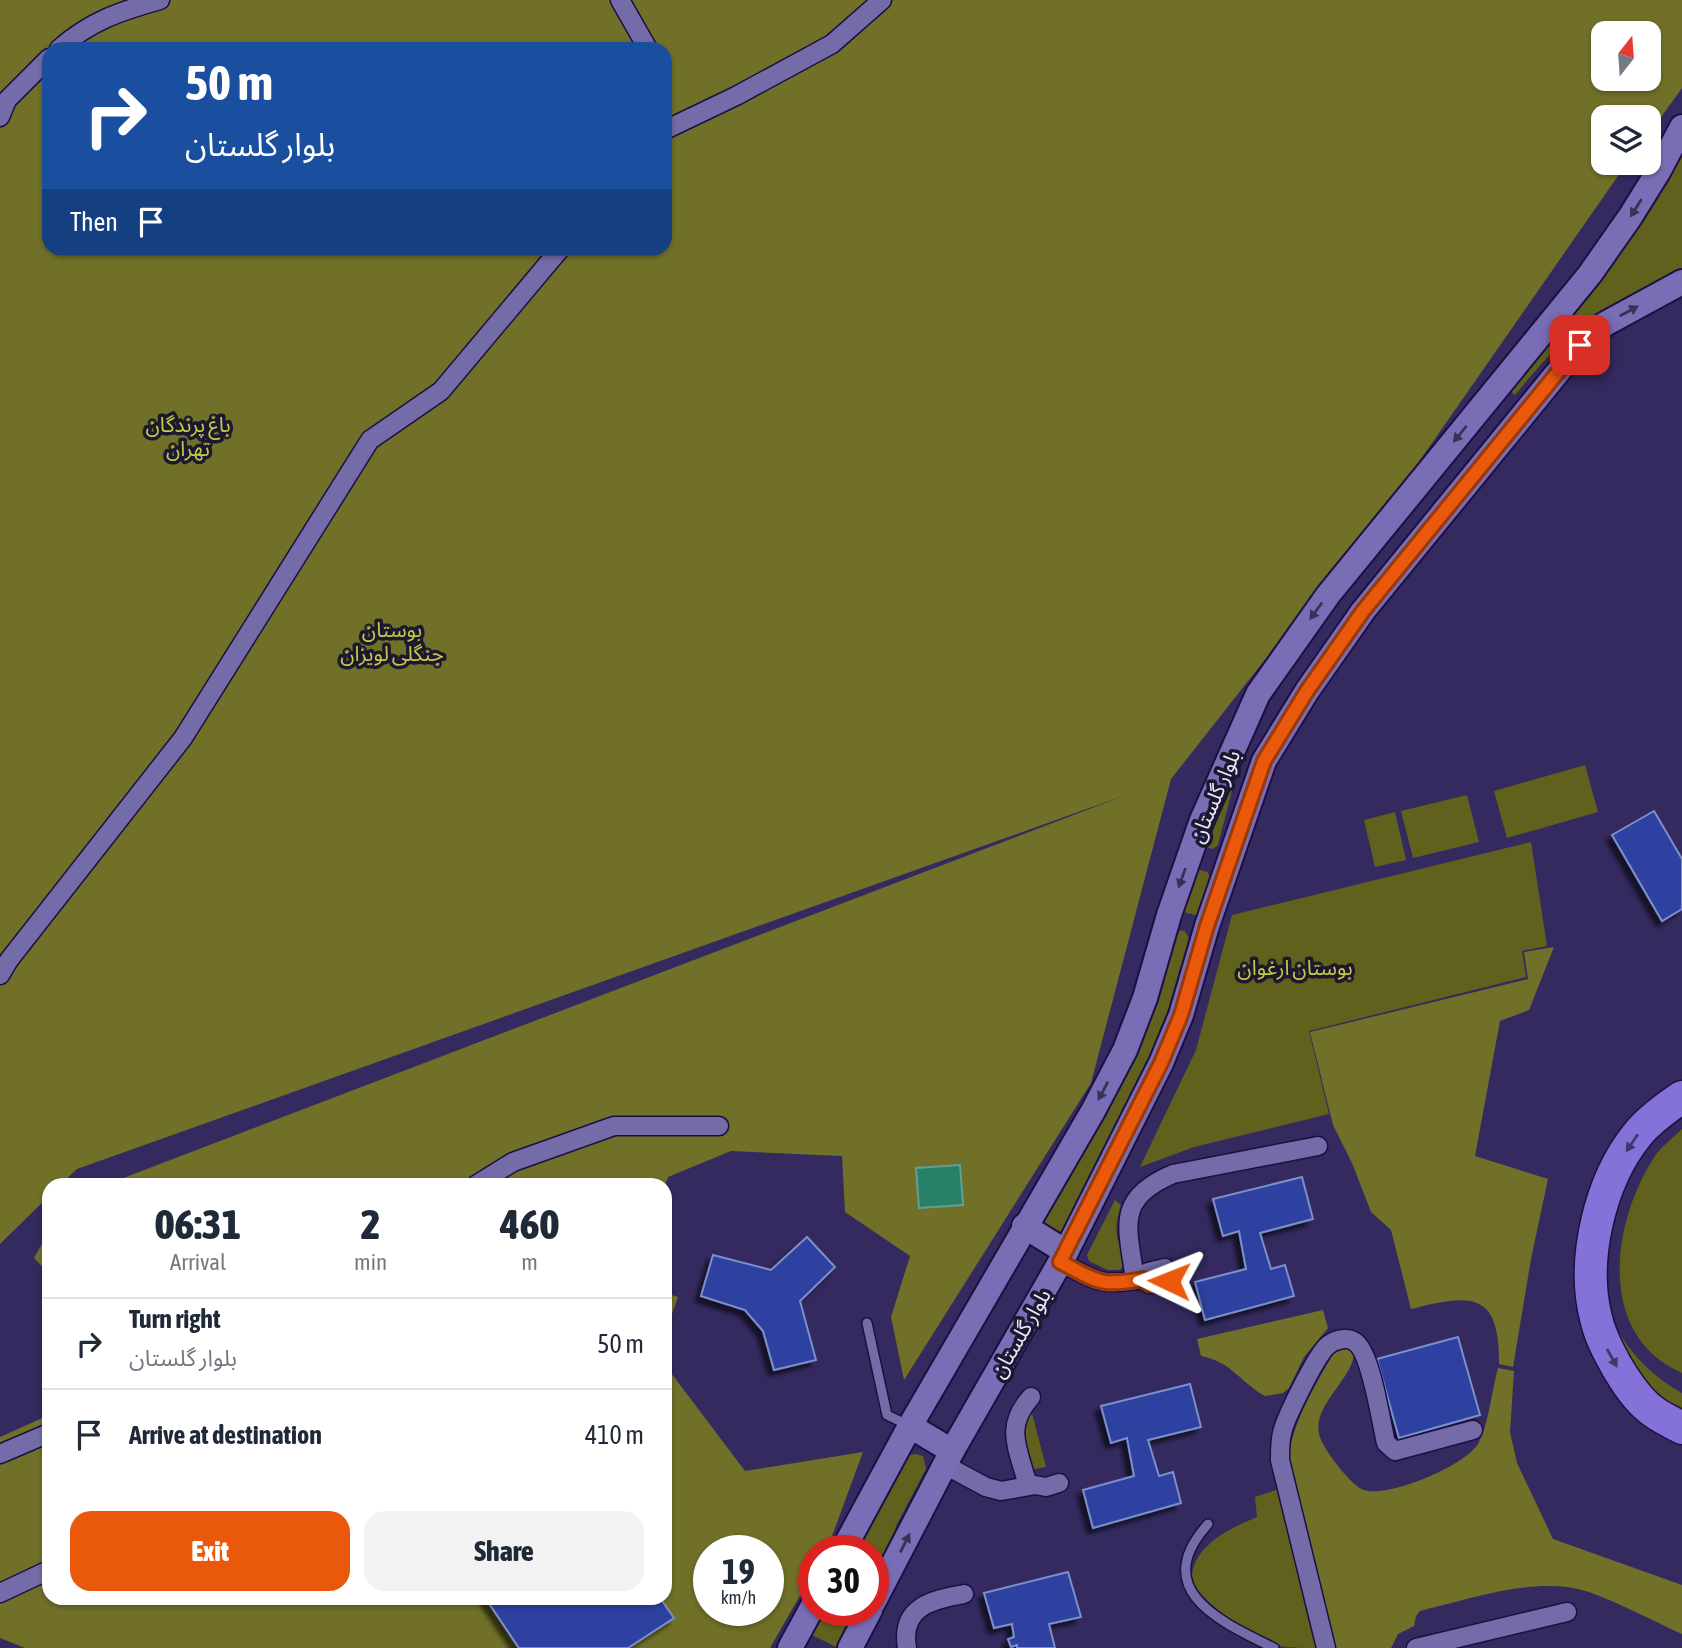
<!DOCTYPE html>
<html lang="en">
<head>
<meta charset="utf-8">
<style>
	:root { --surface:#fff; --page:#f2f2f3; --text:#1f2937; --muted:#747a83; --line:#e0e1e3; --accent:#ea580c }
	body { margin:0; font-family:"Asap Condensed","Noto Sans Arabic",sans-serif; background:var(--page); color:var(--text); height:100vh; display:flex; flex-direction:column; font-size:26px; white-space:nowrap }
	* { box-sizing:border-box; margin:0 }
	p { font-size:23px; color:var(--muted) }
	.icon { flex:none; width:38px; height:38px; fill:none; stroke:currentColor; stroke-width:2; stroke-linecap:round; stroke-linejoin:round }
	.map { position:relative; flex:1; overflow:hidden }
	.panel { position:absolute; left:42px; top:1178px; width:630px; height:427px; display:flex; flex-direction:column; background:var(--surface); border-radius:21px; box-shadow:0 2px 5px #0004 }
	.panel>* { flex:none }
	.guide { position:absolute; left:42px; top:42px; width:630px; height:214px; border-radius:21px; box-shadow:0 2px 5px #0004; background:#1a4fa0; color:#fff; overflow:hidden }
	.needle { width:46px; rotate:17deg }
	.fabs { position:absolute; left:1591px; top:21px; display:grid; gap:14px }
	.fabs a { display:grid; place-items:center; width:70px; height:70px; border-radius:14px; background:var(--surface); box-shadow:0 2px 5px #0004; font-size:35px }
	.speed { position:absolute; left:693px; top:1535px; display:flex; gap:14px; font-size:35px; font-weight:700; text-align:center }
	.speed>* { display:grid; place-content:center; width:91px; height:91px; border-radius:50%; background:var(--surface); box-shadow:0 2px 5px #0004; line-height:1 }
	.speed small { font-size:18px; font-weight:400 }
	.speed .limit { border:10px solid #d22; background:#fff; color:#111 }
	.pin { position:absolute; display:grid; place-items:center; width:60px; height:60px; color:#fff; margin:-30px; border-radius:14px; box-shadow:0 4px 10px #0006 }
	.me { position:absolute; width:77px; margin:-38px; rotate:272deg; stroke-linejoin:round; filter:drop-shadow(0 0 5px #0008) }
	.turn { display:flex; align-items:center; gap:24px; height:147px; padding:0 28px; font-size:32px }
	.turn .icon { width:91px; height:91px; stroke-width:2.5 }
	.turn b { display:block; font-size:49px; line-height:60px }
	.then { display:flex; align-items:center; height:66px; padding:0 28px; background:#0003; gap:14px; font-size:26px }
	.eta { display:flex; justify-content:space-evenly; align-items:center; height:119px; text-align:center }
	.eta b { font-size:42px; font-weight:800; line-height:49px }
	.primary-button { display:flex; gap:14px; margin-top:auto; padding:14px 28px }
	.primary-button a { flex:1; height:80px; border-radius:21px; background:var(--accent); color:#fff; font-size:28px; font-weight:800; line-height:80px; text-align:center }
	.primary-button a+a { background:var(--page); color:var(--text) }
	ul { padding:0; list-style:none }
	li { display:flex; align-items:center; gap:21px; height:91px; padding:0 28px; border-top:2px solid var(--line) }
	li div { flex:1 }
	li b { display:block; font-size:26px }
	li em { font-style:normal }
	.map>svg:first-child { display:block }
	.green { fill:#61611e }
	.forest { fill:#707029; fill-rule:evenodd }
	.water { fill:#288167; stroke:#62a094; stroke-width:2 }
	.building { fill:#2d41a0; stroke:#7b8fca; stroke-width:2; filter:url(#shadow) }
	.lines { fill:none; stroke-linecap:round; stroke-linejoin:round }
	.lane-casing { stroke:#1d0f43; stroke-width:12 }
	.street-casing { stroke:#1d0f43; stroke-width:21 }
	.secondary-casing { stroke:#1d0f43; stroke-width:28 }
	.highway-casing { stroke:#1d0f43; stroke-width:35 }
	.lane { stroke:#746ca8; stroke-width:9 }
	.street { stroke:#746ca8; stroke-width:18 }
	.secondary { stroke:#796eb6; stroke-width:24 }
	.highway { stroke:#8472d8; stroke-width:32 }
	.oneway { fill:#373258 }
	.oneway2 { fill:#40386b }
	.route-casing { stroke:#983908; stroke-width:18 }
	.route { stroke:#ea580c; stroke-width:12 }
	.labels { text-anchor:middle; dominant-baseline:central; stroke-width:7; stroke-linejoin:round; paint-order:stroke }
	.park-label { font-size:21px; fill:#c8c848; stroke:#1b1830 }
	.street-label { font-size:21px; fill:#ebe9fd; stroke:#1b1830 }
</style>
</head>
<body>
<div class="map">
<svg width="1682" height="1648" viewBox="0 0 1682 1648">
	<defs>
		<filter id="shadow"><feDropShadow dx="-5.5" dy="5.5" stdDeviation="2" flood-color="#0009"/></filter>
	</defs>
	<rect width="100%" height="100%" fill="#342a5f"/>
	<g class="green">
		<path d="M1682,141V274C1643,295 1598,314 1563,343C1545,358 1530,377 1515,395L1507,388Z"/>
		<polygon points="1585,765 1598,812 1507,838 1494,791"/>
		<polygon points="1238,767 1218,845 1213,849 1200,846"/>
		<polygon points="1467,795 1479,842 1413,858 1401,811"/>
		<polygon points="1395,812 1406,860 1375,867 1364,820"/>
		<polygon points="1531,842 1547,946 1522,951 1526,977 1309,1031 1329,1114 1194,1147 1140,1167 1196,1050 1232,915"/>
		<polygon points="1194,868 1207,872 1211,878 1203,913 1196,915 1183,912"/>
		<polygon points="1184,930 1189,938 1164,1025 1136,1089 1060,1234 1040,1222 1155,1005 1179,931"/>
		<path d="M1682,1129V1373C1595,1335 1612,1221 1655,1156C1662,1146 1673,1138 1682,1129Z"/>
		<path d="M1115,1200L1121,1205C1111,1236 1120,1237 1123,1265L1120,1270H1108L1089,1261L1087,1255Z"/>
		<path d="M1608,1312C1624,1347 1648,1374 1682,1393V1419L1657,1404L1609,1337Z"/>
		<path d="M1032,1413L1046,1467L1034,1469C1030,1452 1018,1429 1032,1413Z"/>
		<polygon points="916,1454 923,1456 926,1469 896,1526 888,1556 873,1584 873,1550 855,1550 903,1463 909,1455"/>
		<path d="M1282,1488L1323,1648C1311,1648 1295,1648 1284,1647C1255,1637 1207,1609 1192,1581C1190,1547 1230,1528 1257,1517L1255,1497Z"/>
		<polygon points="822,1610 859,1610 838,1648 810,1634"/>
	</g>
	<g class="forest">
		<path d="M0,0H1682V88L1649,134L1648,117H1603V163H1627L1409,476L1171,779L1091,1083L904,1380L891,1317L910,1256L845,1212L842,1156L731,1151L668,1177L665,1186L299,1185L296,1179L283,1185H105L1126,795L77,1169L60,1185H49V1196L0,1244ZM1603,33H1648V79H1603ZM49,49H665V248H49Z"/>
		<path d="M1554,947L1529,1010L1500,1021L1475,1156L1548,1179L1531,1259L1513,1367L1499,1364C1500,1290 1470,1294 1411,1309L1391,1230L1371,1212L1352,1163L1333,1125L1310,1032L1528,979L1524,952Z"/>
		<polygon points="49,1232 49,1274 34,1258"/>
		<polygon points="665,1293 678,1297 665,1334"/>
		<path d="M1323,1310L1328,1328L1304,1357L1289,1388L1283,1393L1265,1396C1241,1383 1232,1362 1201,1356L1197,1339Z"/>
		<path d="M1346,1345L1354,1350C1356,1378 1309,1406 1320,1437C1324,1450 1352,1487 1364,1490C1389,1498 1468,1465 1479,1442C1489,1422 1492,1390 1498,1368L1514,1371L1510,1432L1517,1463L1553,1539L1682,1585V1634C1651,1620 1620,1603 1589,1592C1536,1575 1472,1599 1420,1611L1416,1616L1414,1626L1398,1634L1391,1648H1332L1288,1459C1294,1417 1317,1383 1337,1347Z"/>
		<path d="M665,1365L745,1471L863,1452L828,1547L826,1550H814V1571L770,1648H25L0,1638V1437L49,1415V1598H665ZM709,1550H768V1610H709Z"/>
	</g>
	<polygon class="water" points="960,1165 963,1205 919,1208 916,1168"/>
	<g class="building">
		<polygon points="1654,811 1682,859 1682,909 1662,921 1612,835"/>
		<polygon points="1302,1177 1313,1219 1260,1233 1271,1269 1285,1265 1294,1296 1205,1320 1195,1282 1246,1269 1239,1231 1223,1236 1213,1199"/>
		<polygon points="807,1237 835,1267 800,1301 816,1360 774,1370 763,1331 745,1310 701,1296 713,1255 771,1270"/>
		<polygon points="1458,1337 1480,1415 1399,1438 1377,1359"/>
		<polygon points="1190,1384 1201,1427 1148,1440 1159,1476 1173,1472 1181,1503 1093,1528 1083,1490 1134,1476 1127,1438 1111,1443 1101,1406"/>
		<polygon points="1068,1572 1081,1617 1049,1624 1055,1648 1017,1648 1017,1645 1011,1647 1008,1639 1014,1637 1012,1624 994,1628 984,1593"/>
		<polygon points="488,1598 660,1598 674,1618 628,1648 519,1648 486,1599"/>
	</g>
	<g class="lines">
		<defs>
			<g id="lane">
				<polyline points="867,1323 887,1415 908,1425"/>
				<path d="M1208,1524C1148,1591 1222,1622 1274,1648"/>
			</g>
			<g id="street">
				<polyline points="620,0 648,49"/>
				<path d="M59,49C90,21 121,11 160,0"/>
				<polyline points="0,117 7,100 49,58"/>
				<polyline points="665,130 736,96 832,44 882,0"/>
				<polyline points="0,975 9,960 183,738 370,440 441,391 561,248"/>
				<polyline points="476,1185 513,1162 614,1126 719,1126"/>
				<path d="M1060,1262C1097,1281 1100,1287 1143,1279L1148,1272L1165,1268"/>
				<polyline points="1143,1279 1149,1284 1169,1281"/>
				<path d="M1135,1280C1128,1227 1114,1199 1173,1174L1318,1146"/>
				<polyline points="0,1454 49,1433"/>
				<polyline points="945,1465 986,1487 1001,1491 1035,1485 1046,1487 1059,1483"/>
				<path d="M1028,1486C1019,1450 1003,1428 1031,1397"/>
				<polyline points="0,1593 49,1570"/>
				<path d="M907,1648C900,1607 931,1600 964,1594"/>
				<path d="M1326,1648L1280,1460C1280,1451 1280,1441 1282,1433C1286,1416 1315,1359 1326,1347C1333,1340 1346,1336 1355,1342C1371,1352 1381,1422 1386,1443L1395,1451L1473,1430"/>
				<polyline points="1416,1648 1567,1612"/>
			</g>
			<g id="secondary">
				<polyline points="1024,1226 1066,1252"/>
				<polyline points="910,1426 952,1451"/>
				<polyline points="843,1550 910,1426 1093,1111 1125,1050 1145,998 1169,915 1202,820 1258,694 1328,595 1590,274 1630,217 1658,172 1682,127"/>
				<polyline points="873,1603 952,1451 1066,1252 1161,1063 1181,1015 1207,926 1264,761 1307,691 1363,611 1580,345 1605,324 1682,282"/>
				<polyline points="790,1648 814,1604"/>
				<polyline points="850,1648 870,1610"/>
			</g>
			<path id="highway" d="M1682,1097C1666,1108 1649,1120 1637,1135C1600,1181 1581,1260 1596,1318C1600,1336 1608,1351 1617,1367C1626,1382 1636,1398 1650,1409C1659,1417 1672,1422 1682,1428"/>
		</defs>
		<use href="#lane" class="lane-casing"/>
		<use href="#street" class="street-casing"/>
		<use href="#secondary" class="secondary-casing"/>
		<use href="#highway" class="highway-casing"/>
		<use href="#lane" class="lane"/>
		<use href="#street" class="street"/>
		<use href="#secondary" class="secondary"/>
		<use href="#highway" class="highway"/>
	</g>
	<defs><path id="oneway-solid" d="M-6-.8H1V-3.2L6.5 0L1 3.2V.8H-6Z" transform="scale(1.75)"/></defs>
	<g class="oneway">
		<use href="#oneway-solid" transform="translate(1636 208) rotate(122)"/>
		<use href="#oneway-solid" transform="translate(1629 311) rotate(-29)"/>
		<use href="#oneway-solid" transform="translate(1460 434) rotate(129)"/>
		<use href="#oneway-solid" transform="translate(1316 611) rotate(126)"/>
		<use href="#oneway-solid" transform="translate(1182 878) rotate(110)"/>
		<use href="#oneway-solid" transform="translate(1103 1091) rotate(118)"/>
		<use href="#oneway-solid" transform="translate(905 1543) rotate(-63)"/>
	</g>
	<g class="oneway2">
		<use href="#oneway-solid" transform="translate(1632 1143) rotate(124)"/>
		<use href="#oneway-solid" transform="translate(1612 1358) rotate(61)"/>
	</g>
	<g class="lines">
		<defs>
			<path id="route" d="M1169,1281L1149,1284L1143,1279C1100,1287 1097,1281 1060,1262L1161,1063L1181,1015L1207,926L1264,761L1307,691L1363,611L1580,345"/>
		</defs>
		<use href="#route" class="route-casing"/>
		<use href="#route" class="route"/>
	</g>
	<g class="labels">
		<g class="park-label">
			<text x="188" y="424">باغ پرندگان<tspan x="188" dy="24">تهران</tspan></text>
			<text x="392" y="629">بوستان<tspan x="392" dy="24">جنگلی لویزان</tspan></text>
			<text x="1295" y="967">بوستان ارغوان</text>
		</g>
		<g class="street-label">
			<text transform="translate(1214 796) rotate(-67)">بلوار گلستان</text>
			<text transform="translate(1020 1333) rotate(-60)">بلوار گلستان</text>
		</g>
	</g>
</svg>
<div class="fabs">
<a><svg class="needle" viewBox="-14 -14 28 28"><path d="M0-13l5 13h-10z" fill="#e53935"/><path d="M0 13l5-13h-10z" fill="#747a83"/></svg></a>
<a><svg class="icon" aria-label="layers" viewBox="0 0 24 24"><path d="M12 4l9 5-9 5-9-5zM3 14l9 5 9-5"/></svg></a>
</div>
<div class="speed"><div>19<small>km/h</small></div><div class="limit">30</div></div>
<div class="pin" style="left:1580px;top:345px;background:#d93025"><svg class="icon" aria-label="arrive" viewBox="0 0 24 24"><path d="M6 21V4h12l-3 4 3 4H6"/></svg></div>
<svg class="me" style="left:1169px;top:1281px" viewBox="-20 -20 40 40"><path d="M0-17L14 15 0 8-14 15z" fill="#ea580c" stroke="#fff" stroke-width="4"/></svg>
<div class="guide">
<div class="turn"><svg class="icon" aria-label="right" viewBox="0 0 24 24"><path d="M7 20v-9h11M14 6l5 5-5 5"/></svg><div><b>50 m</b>بلوار گلستان</div></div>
<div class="then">Then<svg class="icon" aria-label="arrive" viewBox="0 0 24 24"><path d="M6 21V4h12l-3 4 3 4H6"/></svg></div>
</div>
<section class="panel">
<div class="eta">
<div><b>06:31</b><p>Arrival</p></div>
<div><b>2</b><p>min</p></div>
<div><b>460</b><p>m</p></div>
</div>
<ul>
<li><svg class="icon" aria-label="right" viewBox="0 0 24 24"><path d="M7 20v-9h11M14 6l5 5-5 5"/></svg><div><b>Turn right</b><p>بلوار گلستان</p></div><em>50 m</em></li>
<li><svg class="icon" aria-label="arrive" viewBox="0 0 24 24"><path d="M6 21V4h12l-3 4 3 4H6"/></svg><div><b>Arrive at destination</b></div><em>410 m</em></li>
</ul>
<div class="primary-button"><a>Exit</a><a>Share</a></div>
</section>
</div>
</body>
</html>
